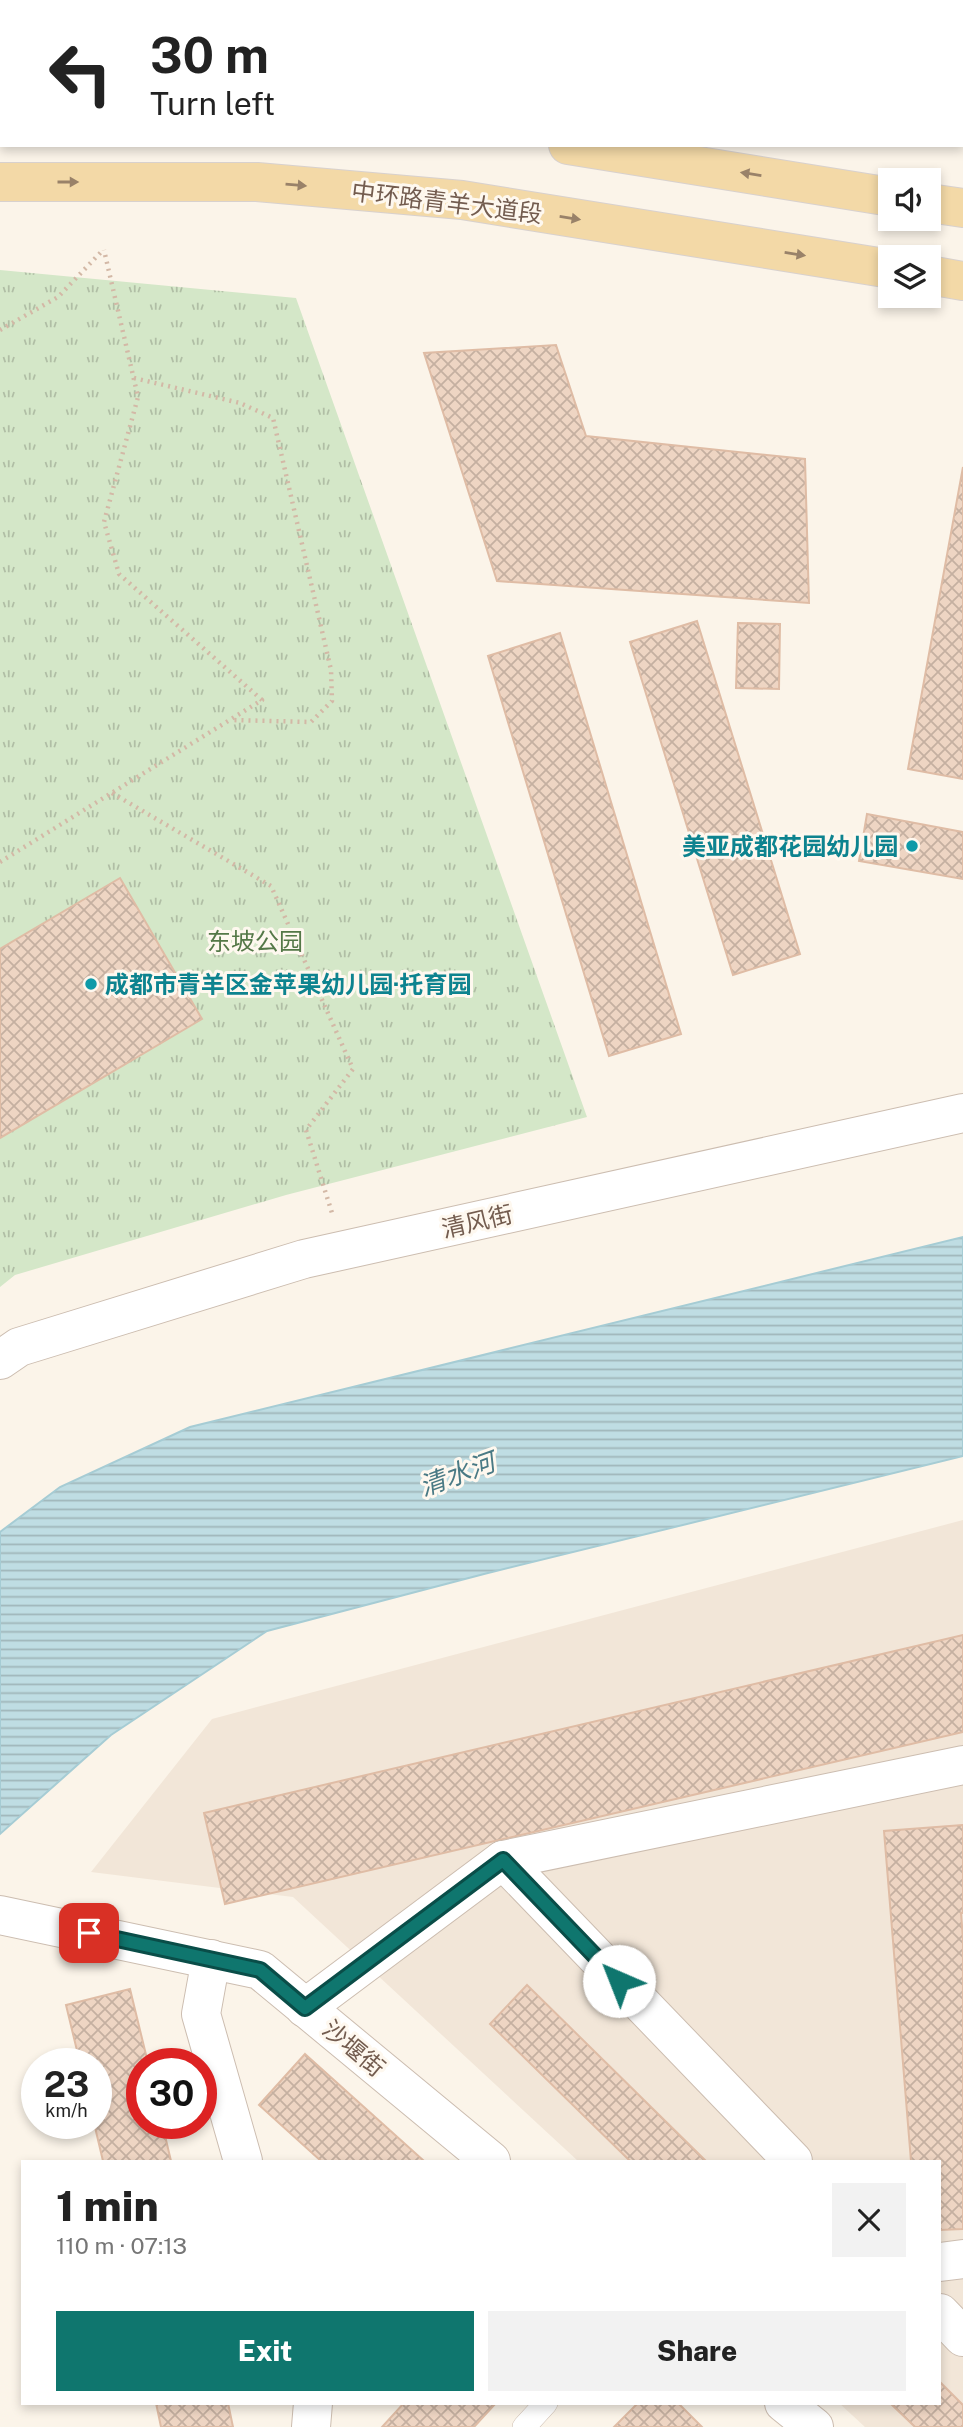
<!DOCTYPE html>
<html lang="en">
<head>
<meta charset="utf-8">
<style>
	:root { --surface:#fff; --page:#f2f2f2; --text:#222; --muted:#767676; --accent:#0f766e }
	body { margin:0; font-family:"Public Sans","Noto Sans SC",sans-serif; background:var(--page); color:var(--text); height:100vh; display:flex; flex-direction:column; font-size:26px; white-space:nowrap }
	* { box-sizing:border-box; margin:0 }
	p { font-size:23px; color:var(--muted) }
	.icon { flex:none; width:38px; height:38px; fill:none; stroke:currentColor; stroke-width:2; stroke-linecap:round; stroke-linejoin:round }
	.map { position:relative; flex:1; overflow:hidden }
	.details { position:absolute; left:21px; top:2160px; width:920px; height:245px; display:flex; flex-direction:column; background:var(--surface); border-radius:0px; box-shadow:0 4px 10px #0003 }
	.details>* { flex:none }
	.hud { position:absolute; left:0px; top:0px; width:964px; height:147px; box-shadow:0 4px 10px #0003; background:#fff; color:var(--text); overflow:hidden }
	.fabs { position:absolute; left:878px; top:168px; display:grid; gap:14px }
	.fabs a { display:grid; place-items:center; width:63px; height:63px; border-radius:0px; background:var(--surface); box-shadow:0 4px 10px #0003; font-size:35px }
	.speed { position:absolute; left:21px; top:2048px; display:flex; gap:14px; font-size:35px; font-weight:700; text-align:center }
	.speed>* { display:grid; place-content:center; width:91px; height:91px; border-radius:50%; background:var(--surface); box-shadow:0 4px 10px #0003; line-height:1 }
	.speed small { font-size:18px; font-weight:400 }
	.speed .limit { border:10px solid #d22; background:#fff; color:#111 }
	.pin { position:absolute; display:grid; place-items:center; width:60px; height:60px; color:#fff; margin:-30px; border-radius:14px; box-shadow:0 4px 10px #0006 }
	.me { position:absolute; width:77px; margin:-38px; rotate:316deg; stroke-linejoin:round; filter:drop-shadow(0 0 5px #0008) }
	.turn { display:flex; align-items:center; gap:24px; height:147px; padding:0 35px; font-size:32px }
	.turn .icon { width:91px; height:91px; stroke-width:2.5 }
	.turn b { display:block; font-size:49px; line-height:60px }
	.round { display:grid; place-items:center; flex:none; width:74px; height:74px; border-radius:0px; background:var(--page) }
	.overview { display:flex; align-items:center; justify-content:space-between; height:119px; padding:0 35px }
	h1 { font-size:42px; font-weight:800; line-height:52px }
	.primary-button { display:flex; gap:14px; margin-top:auto; padding:14px 35px }
	.primary-button a { flex:1; height:80px; border-radius:0px; background:var(--accent); color:#fff; font-size:28px; font-weight:800; line-height:80px; text-align:center }
	.primary-button a+a { background:var(--page); color:var(--text) }
	.map>svg:first-child { display:block }
	.residential { fill:#f2e6d8 }
	.grass { fill:url(#grass-tufts) }
	.water { fill:url(#water-rules); stroke:#a6ccd4; stroke-width:2 }
	.building { fill:url(#building-cross-hatch); stroke:#dfbca5; stroke-width:2 }
	.lines { fill:none; stroke-linecap:round; stroke-linejoin:round }
	.lane-casing { stroke:#ccbdb0; stroke-width:24 }
	.street-casing { stroke:#ccbdb0; stroke-width:40 }
	.primary-casing { stroke:#d8d1ce; stroke-width:40 }
	.path { stroke:#d3b8a6; stroke-width:4.5; stroke-dasharray:2 5; stroke-linecap:butt }
	.lane { stroke:#fff; stroke-width:23 }
	.street { stroke:#fff; stroke-width:38 }
	.primary { stroke:#f3d9a7; stroke-width:38 }
	.oneway { fill:#998269 }
	.route-casing { stroke:#0a4d48; stroke-width:18 }
	.route { stroke:#0f766e; stroke-width:12 }
	.culture-dot { fill:#0f9aa8; stroke:#fef8ef; stroke-width:2.5 }
	.labels { text-anchor:middle; dominant-baseline:central; stroke-width:6; stroke-linejoin:round; paint-order:stroke }
	.street-label { font-size:24px; fill:#735c4f; stroke:#fef8ef }
	.culture-label { font-size:24px; font-weight:bold; fill:#0d838f; stroke:#fef8ef; text-anchor:end }
	.park-label { font-size:24px; fill:#547847; stroke:#fef8ef }
	.water-label { font-size:26px; font-style:italic; fill:#4a7a85; stroke:#fef8ef }
</style>
</head>
<body>
<div class="map">
<svg width="963" height="2427" viewBox="0 0 963 2427">
	<defs>
		<pattern id="grass-tufts" width="24" height="20" patternUnits="userSpaceOnUse" patternTransform="scale(1.75)"><rect width="24" height="20" fill="#d4e7c8"/><path d="M3 7l-1-3M5 7V3M7 7l1-3M15 17l-1-3M17 17v-4M19 17l1-3" fill="none" stroke="#b0bea5"/></pattern>
		<pattern id="water-rules" width="6" height="5" patternUnits="userSpaceOnUse" patternTransform="scale(1.75)"><rect width="6" height="5" fill="#bfdde3"/><path d="M0 2.5h6" fill="none" stroke="#a0b6ba"/></pattern>
		<pattern id="building-cross-hatch" width="8" height="8" patternUnits="userSpaceOnUse" patternTransform="scale(1.75)"><rect width="8" height="8" fill="#eed5c3"/><path d="M0 0l8 8M0 8l8-8" fill="none" stroke="#c5b0a1"/></pattern>
	</defs>
	<rect width="100%" height="100%" fill="#fbf4e9"/>
	<polygon class="residential" points="963,1520 963,2427 865,2427 839,2403 940,2403 940,2161 578,2161 293,1897 91,1872 212,1719"/>
	<polygon class="grass" points="0,270 296,298 587,1117 286,1195 15,1275 0,1287"/>
	<polygon class="water" points="963,1237 963,1456 484,1574 267,1631 111,1735 0,1834 0,1532 60,1487 190,1427"/>
	<g class="building">
		<polygon points="753,0 963,0 963,33 962,2"/>
		<polygon points="556,345 586,436 805,459 809,603 497,581 424,353"/>
		<polygon points="963,467 963,779 908,769"/>
		<polygon points="697,621 800,954 733,975 630,642"/>
		<polygon points="738,623 780,624 779,689 736,688"/>
		<polygon points="560,633 681,1034 609,1056 488,656"/>
		<polygon points="867,814 963,832 963,879 859,861"/>
		<polygon points="120,878 202,1019 0,1138 0,949"/>
		<polygon points="963,1635 963,1732 225,1904 204,1813"/>
		<polygon points="963,1825 963,1913 961,1913 963,1939 963,2229 940,2230 940,2161 911,2161 884,1831"/>
		<polygon points="527,1985 706,2161 630,2161 490,2024"/>
		<polygon points="130,1989 148,2063 142,2063 142,2123 162,2123 171,2161 103,2161 94,2123 96,2123 96,2063 80,2063 66,2005"/>
		<polygon points="305,2054 424,2161 321,2161 259,2105"/>
		<polygon points="940,2382 963,2405 963,2427 915,2427 890,2403 940,2403"/>
		<polygon points="156,2403 228,2403 233,2427 161,2427"/>
		<polygon points="404,2403 496,2403 474,2427 382,2427"/>
		<polygon points="638,2403 678,2403 702,2427 614,2427"/>
	</g>
	<g class="lines">
		<defs>
			<g id="lane">
				<polyline points="705,0 715,2"/>
				<polyline points="962,44 963,44"/>
				<polyline points="524,2427 546,2403"/>
			</g>
			<g id="street">
				<polyline points="567,2 567,0"/>
				<polyline points="0,1360 19,1347 304,1259 963,1113"/>
				<polyline points="503,1860 793,2161"/>
				<polyline points="0,1915 260,1970 491,2161"/>
				<polyline points="211,1959 201,2014 243,2161"/>
				<polyline points="305,2008 503,1860 963,1765"/>
				<polyline points="940,2262 963,2259"/>
				<polyline points="940,2313 963,2337"/>
				<polyline points="784,2403 814,2427"/>
				<polyline points="311,2427 313,2403"/>
			</g>
			<g id="primary">
				<polyline points="0,111 2,111"/>
				<polyline points="568,145 891,197"/>
				<polyline points="0,182 257,182 462,200 891,269"/>
				<polyline points="929,203 963,208"/>
				<polyline points="929,275 963,281"/>
			</g>
		</defs>
		<use href="#lane" class="lane-casing"/>
		<use href="#street" class="street-casing"/>
		<use href="#primary" class="primary-casing"/>
		<g class="path">
			<polyline points="0,330 58,297 103,250"/>
			<polyline points="134,378 240,403 273,418 331,670 332,701 311,722 231,720"/>
			<polyline points="112,793 271,886 353,1069 306,1130 332,1213"/>
			<polyline points="0,862 262,700 119,574 104,522 138,397 104,250"/>
		</g>
		<use href="#lane" class="lane"/>
		<use href="#street" class="street"/>
		<use href="#primary" class="primary"/>
	</g>
	<defs><path id="oneway-solid" d="M-6-.8H1V-3.2L6.5 0L1 3.2V.8H-6Z" transform="scale(1.75)"/></defs>
	<g class="oneway">
		<use href="#oneway-solid" transform="translate(751 174) rotate(-171)"/>
		<use href="#oneway-solid" transform="translate(68 182)"/>
		<use href="#oneway-solid" transform="translate(296 185) rotate(5)"/>
		<use href="#oneway-solid" transform="translate(570 218) rotate(9)"/>
		<use href="#oneway-solid" transform="translate(795 254) rotate(9)"/>
	</g>
	<g class="lines">
		<defs>
			<polyline id="route" points="89,1933 260,1970 305,2008 503,1860 619,1981"/>
		</defs>
		<use href="#route" class="route-casing"/>
		<use href="#route" class="route"/>
	</g>
	<g class="culture-dot">
		<circle cx="912" cy="846" r="7"/>
		<circle cx="91" cy="984" r="7"/>
	</g>
	<g class="labels">
		<g class="street-label">
			<text transform="translate(447 202) rotate(7)">中环路青羊大道段</text>
			<text transform="translate(477 1221) rotate(-13)">清风街</text>
			<text transform="translate(354 2048) rotate(40)">沙堰街</text>
		</g>
		<g class="culture-label">
			<text x="898" y="846">美亚成都花园幼儿园</text>
			<text x="105" y="984" text-anchor="start">成都市青羊区金苹果幼儿园·托育园</text>
		</g>
		<g class="park-label">
			<text x="255" y="941">东坡公园</text>
		</g>
		<g class="water-label">
			<text transform="translate(457 1474) rotate(-20)">清水河</text>
		</g>
	</g>
</svg>
<div class="fabs">
<a><svg class="icon" aria-label="sound" viewBox="0 0 24 24"><path d="M4 9h4l5-4v14l-5-4H4zM17 9q2 3 0 6"/></svg></a>
<a><svg class="icon" aria-label="layers" viewBox="0 0 24 24"><path d="M12 4l9 5-9 5-9-5zM3 14l9 5 9-5"/></svg></a>
</div>
<div class="speed"><div>23<small>km/h</small></div><div class="limit">30</div></div>
<div class="pin" style="left:89px;top:1933px;background:#d93025"><svg class="icon" aria-label="arrive" viewBox="0 0 24 24"><path d="M6 21V4h12l-3 4 3 4H6"/></svg></div>
<svg class="me" style="left:619px;top:1981px" viewBox="-20 -20 40 40"><circle r="19" fill="#fff"/><path d="M0-13L10 11 0 6-10 11z" fill="#0f766e"/></svg>
<div class="hud">
<div class="turn"><svg class="icon" aria-label="left" viewBox="0 0 24 24"><path d="M17 20v-9H6M10 6l-5 5 5 5"/></svg><div><b>30 m</b>Turn left</div></div>
</div>
<section class="details">
<div class="overview"><div><h1>1 min</h1><p>110 m · 07:13</p></div><a class="round"><svg class="icon" aria-label="close" viewBox="0 0 24 24"><path d="M6 6l12 12M18 6L6 18"/></svg></a></div>
<div class="primary-button"><a>Exit</a><a>Share</a></div>
</section>
</div>
</body>
</html>
